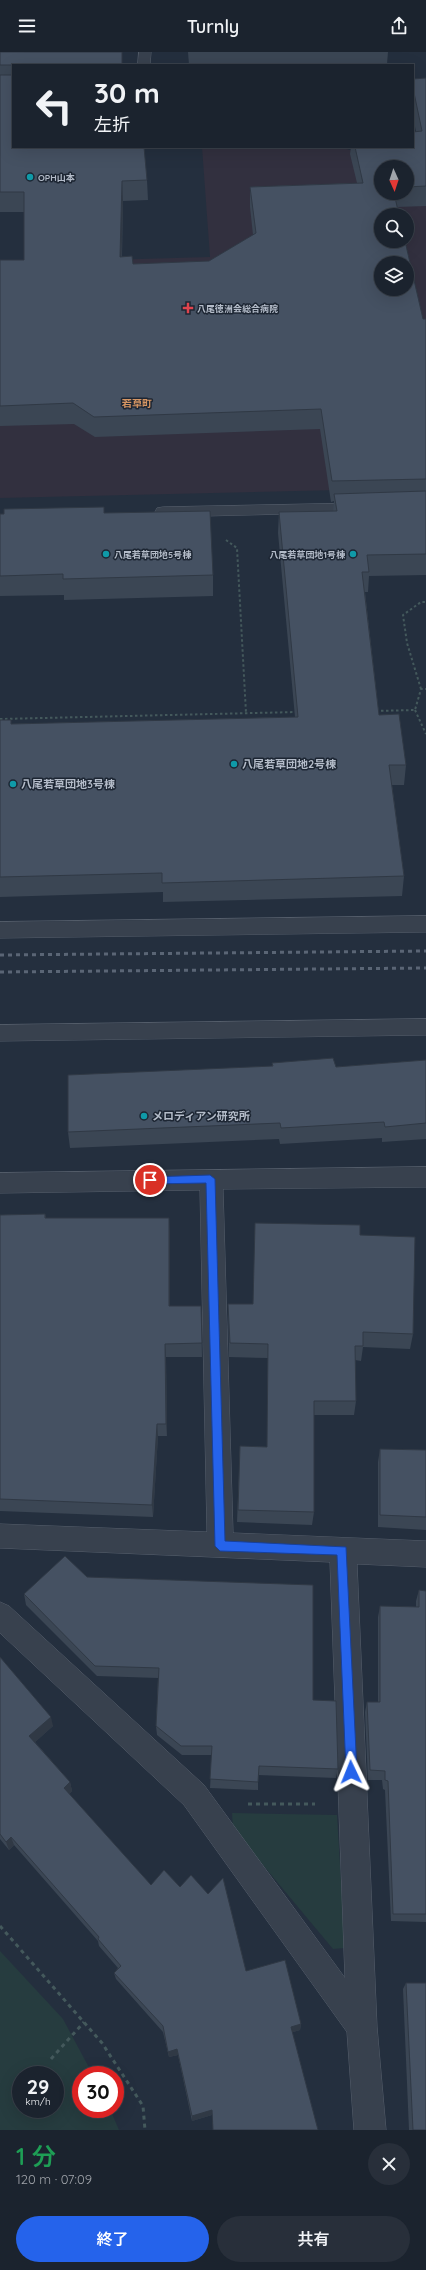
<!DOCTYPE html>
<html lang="ja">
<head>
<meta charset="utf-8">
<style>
	:root { --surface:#1b232e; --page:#282f3a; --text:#f1f3f6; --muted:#a0a4aa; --line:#39404a; --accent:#2563eb }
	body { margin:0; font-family:Quicksand,"Noto Sans JP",sans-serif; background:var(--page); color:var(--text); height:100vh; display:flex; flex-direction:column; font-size:15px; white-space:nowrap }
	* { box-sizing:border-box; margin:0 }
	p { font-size:13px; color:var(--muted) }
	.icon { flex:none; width:22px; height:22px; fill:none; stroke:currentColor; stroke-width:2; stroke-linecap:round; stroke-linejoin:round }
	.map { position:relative; height:2078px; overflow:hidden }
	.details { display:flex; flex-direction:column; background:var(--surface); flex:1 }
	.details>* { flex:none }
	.hud { position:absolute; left:12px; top:12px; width:402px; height:84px; border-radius:0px; box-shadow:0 4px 16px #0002,0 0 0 1px var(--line); background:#1b232e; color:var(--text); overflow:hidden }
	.needle { width:26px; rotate:177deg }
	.fabs { position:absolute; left:374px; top:108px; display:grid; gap:8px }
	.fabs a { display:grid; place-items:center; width:40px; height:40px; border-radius:50%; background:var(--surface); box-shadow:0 4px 16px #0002,0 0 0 1px var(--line); font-size:20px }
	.speed { position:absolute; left:12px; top:2014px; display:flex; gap:8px; font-size:20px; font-weight:700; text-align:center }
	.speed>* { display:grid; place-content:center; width:52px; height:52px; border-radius:50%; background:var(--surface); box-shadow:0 4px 16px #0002,0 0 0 1px var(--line); line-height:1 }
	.speed small { font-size:10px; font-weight:400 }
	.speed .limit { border:6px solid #d22; background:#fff; color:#111 }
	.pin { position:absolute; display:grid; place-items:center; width:34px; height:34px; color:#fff; margin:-17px; border:2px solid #fff; border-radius:50%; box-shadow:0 1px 4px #0007 }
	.me { position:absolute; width:44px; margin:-22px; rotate:358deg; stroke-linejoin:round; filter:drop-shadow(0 0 3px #0008) }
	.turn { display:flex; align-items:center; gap:14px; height:84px; padding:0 16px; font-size:18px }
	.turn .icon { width:52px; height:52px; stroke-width:2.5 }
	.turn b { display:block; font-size:28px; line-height:34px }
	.round { display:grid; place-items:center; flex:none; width:42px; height:42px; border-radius:21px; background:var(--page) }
	.head { display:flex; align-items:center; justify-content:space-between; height:68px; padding:0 16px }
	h1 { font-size:24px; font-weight:600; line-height:30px; color:#1e9e55 }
	.button { display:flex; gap:8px; margin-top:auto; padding:8px 16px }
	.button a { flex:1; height:46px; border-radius:24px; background:var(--accent); color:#fff; font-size:16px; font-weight:600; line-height:46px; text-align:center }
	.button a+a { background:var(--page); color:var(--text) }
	header { display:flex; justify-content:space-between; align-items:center; height:52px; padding:0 16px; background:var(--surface); font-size:18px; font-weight:600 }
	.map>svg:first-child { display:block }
	.medical { fill:#32303f; fill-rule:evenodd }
	.green { fill:#263c3f; fill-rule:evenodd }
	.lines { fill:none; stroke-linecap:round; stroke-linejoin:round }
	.minor-casing { stroke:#565f6c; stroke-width:1 }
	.path-far1 { stroke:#44595c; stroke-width:2; stroke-dasharray:2.5 2.5; stroke-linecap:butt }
	.path { stroke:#44595c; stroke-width:3; stroke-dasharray:4 4; stroke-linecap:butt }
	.minor { fill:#38414e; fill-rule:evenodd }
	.rail { stroke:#5a6575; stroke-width:3; stroke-dasharray:4 4; stroke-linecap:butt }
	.wall { fill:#3b4654; fill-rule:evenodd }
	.shaded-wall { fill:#303945 }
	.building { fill:#455162; stroke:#303945; fill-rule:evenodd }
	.route { fill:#2563eb; stroke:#184099 }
	.culture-dot { fill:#0f9aa8; stroke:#1d2633; stroke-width:1.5 }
	.health-dot { fill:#e0444e; stroke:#1d2633; stroke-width:1.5 }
	.labels { text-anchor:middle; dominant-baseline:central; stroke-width:3; stroke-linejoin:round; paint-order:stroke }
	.far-poi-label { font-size:9px; font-weight:bold; fill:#b4bcc9; stroke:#1d2633; text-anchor:start }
	.far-neighbourhood-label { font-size:10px; font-weight:bold; fill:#d59563; stroke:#1d2633 }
	.poi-label { font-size:11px; font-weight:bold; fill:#b4bcc9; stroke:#1d2633; text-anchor:start }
</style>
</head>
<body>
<header><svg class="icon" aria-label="menu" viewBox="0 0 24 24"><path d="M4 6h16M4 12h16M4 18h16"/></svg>Turnly<svg class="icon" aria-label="share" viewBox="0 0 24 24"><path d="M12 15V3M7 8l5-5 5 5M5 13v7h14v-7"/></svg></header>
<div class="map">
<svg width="426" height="2078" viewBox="0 0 426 2078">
	<rect width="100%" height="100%" fill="#242f3e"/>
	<path class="medical" d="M202,95H339L350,98L426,96V436L0,446V211L210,205ZM381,115H407V141H381ZM381,163H407V189H381ZM381,211H407V237H381Z"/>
	<g class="green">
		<polygon points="232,1761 337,1763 345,1896 333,1897 233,1777"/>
		<path d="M0,1899L63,1967L93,2023H81V2057H110L119,2078H0ZM21,2023H55V2057H21Z"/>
	</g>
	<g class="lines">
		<defs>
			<g id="minor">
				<polygon points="139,0 151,0 150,13 138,13"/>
				<polygon points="363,451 369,452 371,456 369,460 163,465 157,464 155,460 157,456 163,455"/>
				<polygon points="426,864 426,880 0,886 0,870"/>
				<polygon points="426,967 426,983 0,989 0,973"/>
				<polygon points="426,1115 426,1135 223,1137 233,1481 426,1489 426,1515 357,1512 377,1975 386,2078 354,2078 347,1980 184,1753 0,1581 0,1550 9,1554 204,1733 345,1926 330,1510 0,1496 0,1472 207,1480 200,1138 0,1141 0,1121"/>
			</g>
		</defs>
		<use href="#minor" class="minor-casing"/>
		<g class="path-far1">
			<polyline points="226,488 237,496 246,661"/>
			<polyline points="421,637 407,591 403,563 421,550 426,550"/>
			<polyline points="415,658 426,682"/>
			<polyline points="376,659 415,658 421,637 426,637"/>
			<polyline points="0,667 297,660"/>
		</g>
		<g class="path">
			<polyline points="248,1752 315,1752"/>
			<polyline points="0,1874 102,1991 143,2054 145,2078"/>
			<polyline points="51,2007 84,1970"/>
		</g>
		<use href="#minor" class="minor"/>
		<g class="rail">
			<polyline points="0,903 426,899"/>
			<polyline points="0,920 426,916"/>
		</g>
	</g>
	<g class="wall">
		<path d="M0,0L13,13L147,128L148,148L123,149L122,205L133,212L209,209L253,183L250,155V135L357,131L350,102L351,95H413L416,80L413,64V27L426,26V154L397,155L423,267H426V523L369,524L368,540H365L379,663L406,713L404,733H392L404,824L402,844L163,850V840L0,845V668L12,672L295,665L278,481L279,460L333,459L334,449L331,450L320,377L95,385L74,372L0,374V208H24V160H0ZM407,115V141H381Z"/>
		<polygon points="188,0 388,0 387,12 368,13 189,13"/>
		<polygon points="104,461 213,523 213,544 64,548 64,543 0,544 0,462"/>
		<polygon points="426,1008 426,1087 382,1090 382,1086 280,1092 279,1087 70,1096 68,1080 272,1014 272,1011 336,1015"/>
		<polygon points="45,1162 46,1166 169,1166 170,1254 201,1254 202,1305 166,1305 167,1384 158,1384 153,1465 0,1459 0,1163"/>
		<polygon points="360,1183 413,1282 410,1297 363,1295 361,1309 355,1308 356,1349 354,1363 314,1363 314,1460 312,1473 237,1470 240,1394 267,1395 268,1306 229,1305 228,1252 253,1252"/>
		<polygon points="380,1397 426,1398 426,1478 378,1475 378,1410"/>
		<polygon points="87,1525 313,1648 338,1717 336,1726 258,1723 258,1738 210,1736 212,1703 182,1703 157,1683 156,1674 158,1626 97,1624 26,1553 24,1542"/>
		<polygon points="419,1538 426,1539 426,1870 391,1869 385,1738 383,1737 382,1728 368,1728 365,1660 367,1650 378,1650 378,1565 380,1554 416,1555 416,1549"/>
		<polygon points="0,1605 53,1674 35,1690 70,1730 72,1739 69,1742 151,1833 246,1919 301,1972 300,1978 293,1980 212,2063 192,2069 178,2003 169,2005 163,1980 116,1927 114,1921 118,1916 99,1894 98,1889 14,1793 9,1798 0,1787"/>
		<polygon points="406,1931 426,2078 409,2078 403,1937"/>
	</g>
	<g class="shaded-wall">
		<polygon points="122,129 123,149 121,225 120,205"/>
		<polygon points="169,1166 170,1180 170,1268 169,1254"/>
		<polygon points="165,1292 166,1305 167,1384 166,1372"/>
		<polygon points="157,1372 158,1384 153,1465 152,1453"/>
		<polygon points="51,1665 53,1674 32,1693 29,1684"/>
		<polygon points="70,1730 72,1739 66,1745 64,1736"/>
		<polygon points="11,1785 14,1793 9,1798 6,1790"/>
		<polygon points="301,1972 300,1978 290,1981 291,1975"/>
		<polygon points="177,1997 178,2003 169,2005 168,2000"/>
		<polygon points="212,2058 212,2063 192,2069 192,2064"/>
	</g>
	<g class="building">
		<path d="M0,0H122V13H13V95H144L147,128L122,129L120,205L132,204L133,212L209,209L256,181L250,135L363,131L355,95H413V80L422,79L413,36V27L426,26V134L407,135V115H381V141H394L399,163H381V189H405L423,267H426V427L332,429L321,357L94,365L73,351L0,354V208H24V140H0V23H12V13H0ZM381,211H407V237H381Z"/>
		<polygon points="426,439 426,502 367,503 369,520 362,520 379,663 399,662 406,713 389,713 404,824 162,831 162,821 0,825 0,668 11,668 11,672 298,665 279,460 337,459 334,442"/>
		<polygon points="104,455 104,461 210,459 213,523 63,527 63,522 0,524 0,462 4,462 4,457"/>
		<polygon points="333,1006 336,1015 426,1008 426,1071 385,1075 384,1070 281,1076 280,1071 68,1080 68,1023 273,1014 272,1011"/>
		<polygon points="45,1162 45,1166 169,1166 169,1254 201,1254 202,1291 165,1292 166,1372 157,1372 152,1453 0,1447 0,1163"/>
		<polygon points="255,1171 360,1173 360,1183 415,1185 413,1282 363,1280 363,1294 355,1294 356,1349 314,1349 314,1460 238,1458 240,1394 267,1395 268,1292 230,1291 228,1252 253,1252"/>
		<polygon points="380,1397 426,1398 426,1465 380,1463"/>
		<polygon points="65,1504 87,1525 313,1533 313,1648 336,1649 338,1717 259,1714 258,1730 210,1727 212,1694 181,1694 156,1674 159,1616 95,1614 24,1542"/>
		<polygon points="419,1538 426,1539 426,1862 393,1862 388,1729 385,1728 385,1719 370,1718 367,1650 380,1650 380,1554 419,1555"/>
		<polygon points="0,1605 51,1665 29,1684 70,1730 64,1736 151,1833 164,1818 180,1835 191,1823 208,1842 223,1826 246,1919 285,1908 301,1972 291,1975 318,2078 213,2078 212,2058 192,2064 177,1997 168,2000 163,1974 114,1921 121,1914 98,1887 99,1885 11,1785 6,1790 0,1782"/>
		<polygon points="406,1931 426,1931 426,2078 413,2078"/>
	</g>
	<polygon class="route" points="210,1123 215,1127 225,1489 346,1495 357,1720 356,1724 351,1726 347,1724 346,1720 337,1503 220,1499 215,1494 206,1131 150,1132 146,1128 150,1125"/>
	<g class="culture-dot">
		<circle cx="30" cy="125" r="4"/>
		<circle cx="106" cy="502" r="4"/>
		<circle cx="353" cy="502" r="4"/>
		<circle cx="234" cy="712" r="4"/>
		<circle cx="13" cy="732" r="4"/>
		<circle cx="144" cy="1064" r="4"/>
	</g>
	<path class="health-dot" d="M186 250h4v4h4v4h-4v4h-4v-4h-4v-4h4z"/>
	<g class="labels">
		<g class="far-poi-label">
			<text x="38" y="125">OPH山本</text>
			<text x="197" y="256">八尾徳洲会総合病院</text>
			<text x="114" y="502">八尾若草団地5号棟</text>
			<text x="345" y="502" text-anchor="end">八尾若草団地1号棟</text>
		</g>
		<g class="far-neighbourhood-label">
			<text x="137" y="351">若草町</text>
		</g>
		<g class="poi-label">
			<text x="242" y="712">八尾若草団地2号棟</text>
			<text x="21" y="732">八尾若草団地3号棟</text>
			<text x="152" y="1064">メロディアン研究所</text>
		</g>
	</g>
</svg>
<div class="fabs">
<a><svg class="needle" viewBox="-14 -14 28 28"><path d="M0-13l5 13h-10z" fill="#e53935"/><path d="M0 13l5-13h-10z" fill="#a0a4aa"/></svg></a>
<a><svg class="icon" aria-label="search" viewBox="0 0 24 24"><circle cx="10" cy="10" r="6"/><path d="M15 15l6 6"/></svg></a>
<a><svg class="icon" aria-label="layers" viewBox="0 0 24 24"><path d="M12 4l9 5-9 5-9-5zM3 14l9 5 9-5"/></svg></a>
</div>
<div class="speed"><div>29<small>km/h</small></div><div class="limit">30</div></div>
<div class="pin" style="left:150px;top:1128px;background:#d93025"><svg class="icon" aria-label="arrive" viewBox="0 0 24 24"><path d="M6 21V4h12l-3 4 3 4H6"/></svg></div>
<svg class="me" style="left:351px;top:1720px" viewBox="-20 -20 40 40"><path d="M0-17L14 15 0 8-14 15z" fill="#2563eb" stroke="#fff" stroke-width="4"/></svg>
<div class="hud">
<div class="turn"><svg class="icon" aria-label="left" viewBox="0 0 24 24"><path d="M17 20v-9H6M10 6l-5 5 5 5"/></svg><div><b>30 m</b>左折</div></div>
</div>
</div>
<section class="details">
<div class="head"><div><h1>1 分</h1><p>120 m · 07:09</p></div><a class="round"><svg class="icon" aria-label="close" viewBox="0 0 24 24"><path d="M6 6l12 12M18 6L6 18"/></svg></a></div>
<div class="button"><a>終了</a><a>共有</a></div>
</section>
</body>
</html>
